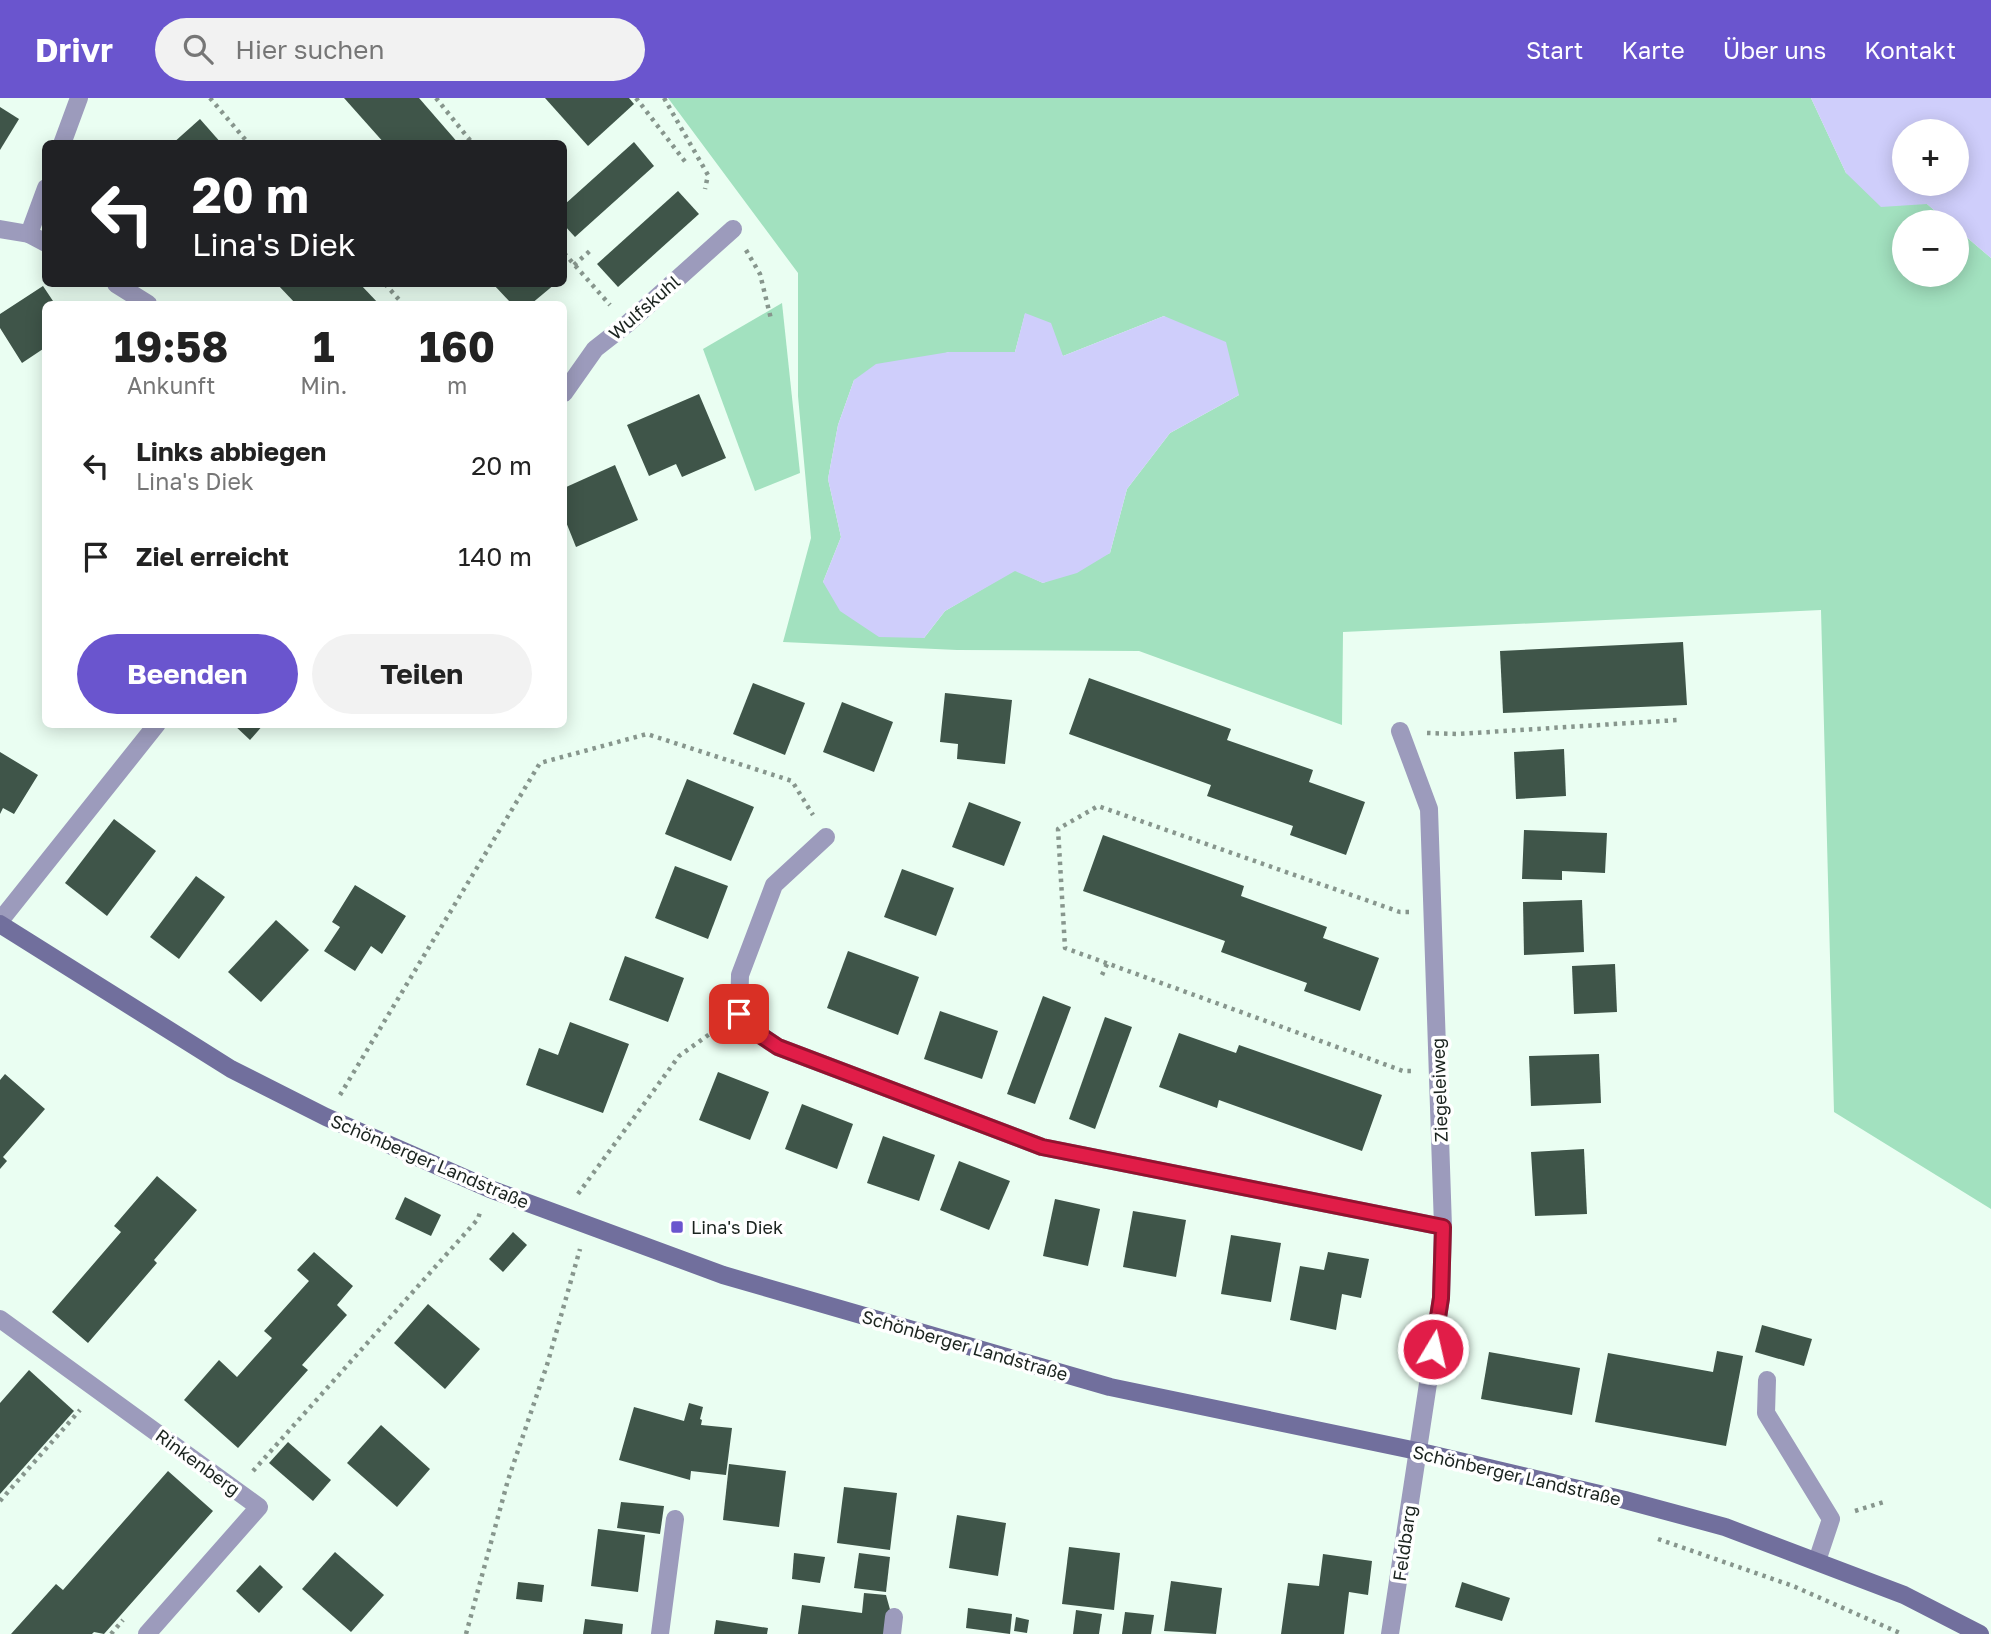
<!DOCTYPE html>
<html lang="de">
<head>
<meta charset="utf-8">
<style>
	:root { --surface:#fff; --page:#f2f2f2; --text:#222; --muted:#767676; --accent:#6a55ce }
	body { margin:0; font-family:"Golos Text",sans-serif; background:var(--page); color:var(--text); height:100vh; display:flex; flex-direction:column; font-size:26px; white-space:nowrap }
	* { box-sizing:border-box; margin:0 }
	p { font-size:23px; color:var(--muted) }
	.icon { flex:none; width:38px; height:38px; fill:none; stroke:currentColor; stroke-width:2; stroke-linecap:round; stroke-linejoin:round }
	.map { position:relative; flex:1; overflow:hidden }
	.sheet { position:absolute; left:42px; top:203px; width:525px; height:427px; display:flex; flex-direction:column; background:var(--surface); border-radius:10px; box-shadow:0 4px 18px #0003 }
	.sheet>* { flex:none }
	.guide { position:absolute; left:42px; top:42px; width:525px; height:147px; border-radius:10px; box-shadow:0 4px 18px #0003; background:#202124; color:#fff; overflow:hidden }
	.tools { position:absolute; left:1892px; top:21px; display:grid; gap:14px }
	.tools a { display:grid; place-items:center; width:77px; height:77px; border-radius:50%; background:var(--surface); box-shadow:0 4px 18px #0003; font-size:35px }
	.pin { position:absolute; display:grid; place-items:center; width:60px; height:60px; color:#fff; margin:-30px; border-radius:14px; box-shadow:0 4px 10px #0006 }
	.me { position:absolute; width:77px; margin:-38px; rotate:9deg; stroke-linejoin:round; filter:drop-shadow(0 0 5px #0008) }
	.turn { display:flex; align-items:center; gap:24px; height:147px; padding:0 35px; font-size:32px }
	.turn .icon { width:91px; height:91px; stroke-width:2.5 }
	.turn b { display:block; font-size:49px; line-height:60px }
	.eta { display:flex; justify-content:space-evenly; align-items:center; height:119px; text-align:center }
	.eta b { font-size:42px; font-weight:700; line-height:49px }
	.cta { display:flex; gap:14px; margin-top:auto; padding:14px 35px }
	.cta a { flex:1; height:80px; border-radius:42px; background:var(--accent); color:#fff; font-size:28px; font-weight:700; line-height:80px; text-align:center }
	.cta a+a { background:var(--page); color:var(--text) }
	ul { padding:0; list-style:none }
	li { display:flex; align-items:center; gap:21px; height:91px; padding:0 35px }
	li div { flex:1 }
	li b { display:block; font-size:26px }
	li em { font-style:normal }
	header { display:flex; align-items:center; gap:42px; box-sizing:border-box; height:98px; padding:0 35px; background:var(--accent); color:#fff }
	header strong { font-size:33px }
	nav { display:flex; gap:38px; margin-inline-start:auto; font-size:24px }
	.search { width:490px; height:63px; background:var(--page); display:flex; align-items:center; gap:18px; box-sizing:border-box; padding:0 24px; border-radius:38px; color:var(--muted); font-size:26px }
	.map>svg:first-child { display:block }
	.green { fill:#a2e1bf; fill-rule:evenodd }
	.water { fill:#cfcefb; fill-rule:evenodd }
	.building { fill:#3f5549 }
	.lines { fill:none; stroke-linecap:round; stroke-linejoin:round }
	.path { stroke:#87968d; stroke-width:4.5; stroke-dasharray:3.5 5; stroke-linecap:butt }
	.lane { stroke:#9c9bbc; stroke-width:18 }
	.street { stroke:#9c9bbc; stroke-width:18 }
	.secondary { stroke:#716f9d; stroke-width:18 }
	.route-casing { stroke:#92132f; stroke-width:18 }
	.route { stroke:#e11d48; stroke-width:12 }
	.poi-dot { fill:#6a55ce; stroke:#fff; stroke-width:2.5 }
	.labels { text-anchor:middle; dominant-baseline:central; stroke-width:7; stroke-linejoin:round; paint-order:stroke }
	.street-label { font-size:18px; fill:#1a231e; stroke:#fff }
	.poi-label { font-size:18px; fill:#1a231e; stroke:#fff; text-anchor:start }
</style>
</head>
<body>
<header>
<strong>Drivr</strong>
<div class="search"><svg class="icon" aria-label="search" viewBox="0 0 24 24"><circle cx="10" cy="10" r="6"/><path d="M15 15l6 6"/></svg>Hier suchen</div>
<nav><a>Start</a><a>Karte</a><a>Über uns</a><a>Kontakt</a></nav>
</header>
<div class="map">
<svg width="1991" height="1536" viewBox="0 0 1991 1536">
	<rect width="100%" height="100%" fill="#eafef2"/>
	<g class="green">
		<path d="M668,0H1811L1846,75L1927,106L1948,124H1904V177H1956L1957,131L1991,160V1111L1834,1014L1821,512L1343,534L1342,627L1139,553L957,552L783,544L811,440L798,298V175ZM1025,216L1063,258L1164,218L1239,297L1170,335L1127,391L1110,455L1043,485L1015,472L945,513L924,540L823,484L841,439L828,381L838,327L854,282L949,254H1015Z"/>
		<polygon points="782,205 800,375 755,393 703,251"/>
	</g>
	<g class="water">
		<path d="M1811,0H1991V160L1957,131L1956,124H1948L1927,106L1881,109L1846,75ZM1904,33H1956V86H1904Z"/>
		<polygon points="1025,215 1051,225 1063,258 1164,218 1226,244 1239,297 1170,335 1127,391 1110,455 1077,475 1043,485 1015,473 945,513 924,540 879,539 840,513 823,484 841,439 828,381 838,327 854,282 876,266 949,254 1015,254"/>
	</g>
	<g class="building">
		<polygon points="344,0 419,0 459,46 385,46"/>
		<polygon points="545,0 629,0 634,6 588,48"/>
		<polygon points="0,9 19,21 0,52"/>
		<polygon points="200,21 222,46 172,46"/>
		<polygon points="634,44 654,68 575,139 564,127 564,107"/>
		<polygon points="678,93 699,116 618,189 597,166"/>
		<polygon points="277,186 360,186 379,206 296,206"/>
		<polygon points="493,186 555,186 531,206 512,206"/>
		<polygon points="43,188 55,206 46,206 46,249 22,265 0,230 0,216"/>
		<polygon points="699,296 726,360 682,379 676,366 649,378 627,327"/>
		<polygon points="615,367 638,422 576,449 564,419 564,390"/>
		<polygon points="1683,544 1687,607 1503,615 1500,553"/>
		<polygon points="1089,580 1231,631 1227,642 1313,672 1309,684 1365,704 1346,757 1290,737 1293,728 1207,698 1211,687 1069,636"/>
		<polygon points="753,585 805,605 785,657 733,636"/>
		<polygon points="945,595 1012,602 1005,666 957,661 958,646 940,644"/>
		<polygon points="842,604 893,624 874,674 823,654"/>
		<polygon points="233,626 264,626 250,642"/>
		<polygon points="1564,651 1566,698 1516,701 1514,654"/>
		<polygon points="0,654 38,677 14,716 3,710 0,716"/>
		<polygon points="687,681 754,709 731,763 665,736"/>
		<polygon points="969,704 1021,724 1004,768 952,749"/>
		<polygon points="114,721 156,753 107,818 65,785"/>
		<polygon points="1524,732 1607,735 1605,775 1562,773 1562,782 1522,781"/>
		<polygon points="1103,737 1244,788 1241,798 1327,829 1323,840 1379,860 1360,913 1304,893 1307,885 1221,854 1225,843 1083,793"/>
		<polygon points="675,768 728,788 708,841 655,820"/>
		<polygon points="902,771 954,790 936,838 884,819"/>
		<polygon points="196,778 225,799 179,861 150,839"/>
		<polygon points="355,787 406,818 382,856 371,848 355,873 324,853 340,829 332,824"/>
		<polygon points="1582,802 1584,854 1524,857 1523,804"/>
		<polygon points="276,822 309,852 261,904 228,874"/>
		<polygon points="848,853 919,879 898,937 827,910"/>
		<polygon points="625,858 684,880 668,924 609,902"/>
		<polygon points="1615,866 1617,914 1574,916 1572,868"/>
		<polygon points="1043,898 1071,909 1035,1006 1007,996"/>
		<polygon points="940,913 998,933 982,981 924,961"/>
		<polygon points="1105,919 1132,929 1095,1031 1069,1021"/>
		<polygon points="570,924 629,946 603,1015 526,987 539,950 558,957"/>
		<polygon points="1179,935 1236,955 1239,947 1382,997 1362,1053 1219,1002 1217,1010 1159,989"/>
		<polygon points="1599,956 1601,1005 1531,1008 1529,958"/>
		<polygon points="718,974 769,994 750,1042 699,1022"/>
		<polygon points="5,976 45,1011 3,1059 7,1063 0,1071 0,982"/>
		<polygon points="802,1006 853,1026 837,1071 785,1051"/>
		<polygon points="883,1038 935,1057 919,1103 867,1085"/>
		<polygon points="1584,1051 1587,1116 1535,1118 1531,1054"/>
		<polygon points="959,1063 1010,1083 989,1132 940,1112"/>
		<polygon points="157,1078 197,1112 154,1162 157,1165 88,1245 52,1214 121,1134 114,1128"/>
		<polygon points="405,1099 441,1117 431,1138 395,1121"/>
		<polygon points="1055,1101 1100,1111 1088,1168 1043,1158"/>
		<polygon points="1133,1113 1186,1122 1176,1179 1123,1169"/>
		<polygon points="513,1134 527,1147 503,1174 489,1161"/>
		<polygon points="1231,1137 1281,1145 1271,1204 1221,1196"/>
		<polygon points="314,1154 353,1188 337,1207 347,1217 302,1267 308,1272 238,1350 184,1302 219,1262 237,1279 272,1240 264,1233 309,1183 297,1172"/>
		<polygon points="1328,1154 1369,1161 1361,1200 1342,1196 1336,1232 1290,1222 1300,1168 1324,1172"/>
		<polygon points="428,1206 480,1251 445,1291 394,1245"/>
		<polygon points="1762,1227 1812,1241 1804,1268 1755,1254"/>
		<polygon points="1717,1253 1743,1258 1726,1348 1595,1324 1608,1255 1713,1274"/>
		<polygon points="1489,1254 1580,1270 1572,1317 1481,1301"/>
		<polygon points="29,1272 74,1313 0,1396 0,1305"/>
		<polygon points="689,1305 703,1309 700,1321 702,1322 701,1327 732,1330 726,1377 691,1373 690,1382 619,1362 634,1309 684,1323"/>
		<polygon points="381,1327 430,1371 397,1409 347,1365"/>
		<polygon points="288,1344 331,1382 313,1403 269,1365"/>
		<polygon points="729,1366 786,1373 779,1429 723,1422"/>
		<polygon points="168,1373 213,1413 104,1536 94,1534 92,1536 11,1536 56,1486 63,1492"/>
		<polygon points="844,1389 897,1395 890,1452 837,1445"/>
		<polygon points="621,1404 664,1408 660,1436 617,1430"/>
		<polygon points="957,1417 1006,1425 998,1478 949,1470"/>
		<polygon points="598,1431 645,1437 638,1494 591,1488"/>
		<polygon points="1069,1449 1120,1455 1114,1512 1062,1506"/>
		<polygon points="335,1454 384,1497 351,1534 302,1491"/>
		<polygon points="794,1455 825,1459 820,1485 792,1481"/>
		<polygon points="859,1455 890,1459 886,1494 854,1490"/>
		<polygon points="1323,1456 1372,1463 1368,1497 1349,1494 1344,1536 1281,1536 1288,1485 1319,1488"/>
		<polygon points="260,1467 283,1489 259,1515 236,1493"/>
		<polygon points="1171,1483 1222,1490 1216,1536 1164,1533"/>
		<polygon points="518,1484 544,1487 542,1504 516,1501"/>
		<polygon points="1462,1484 1510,1500 1502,1523 1455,1509"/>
		<polygon points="864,1495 886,1497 891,1515 888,1536 798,1536 802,1507 862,1515"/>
		<polygon points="968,1510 1012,1516 1010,1536 966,1530"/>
		<polygon points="1076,1512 1102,1516 1099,1536 1073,1536"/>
		<polygon points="1125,1514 1154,1517 1151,1536 1122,1536"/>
		<polygon points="1016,1519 1029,1522 1027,1535 1014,1533"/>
		<polygon points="585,1521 623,1526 622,1536 583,1536"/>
		<polygon points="716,1522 768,1530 767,1536 714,1536"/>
	</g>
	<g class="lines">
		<g class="path">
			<polyline points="210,0 249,46"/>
			<polyline points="436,0 473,46"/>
			<polyline points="636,0 687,66"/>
			<polyline points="664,0 708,77 705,91"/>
			<polyline points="746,152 760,176 771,221"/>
			<polyline points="564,155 610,207"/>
			<polyline points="574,167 591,152"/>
			<polyline points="385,186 403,206"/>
			<polyline points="1427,635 1457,636 1678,622"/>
			<polyline points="1409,814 1400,814 1098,708 1058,731 1065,850 1403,973 1412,973"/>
			<polyline points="1102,877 1107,866"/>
			<polyline points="340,997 540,665 647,636 792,683 813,717"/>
			<polyline points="578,1096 679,958 718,930"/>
			<polyline points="253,1373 478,1121 480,1114"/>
			<polyline points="0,1403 80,1312"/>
			<polyline points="1855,1413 1887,1403"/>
			<polyline points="1658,1441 1793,1488 1902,1536"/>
			<polyline points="111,1536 123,1522"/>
			<polyline points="466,1536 508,1382 547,1267 580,1151"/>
		</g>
		<g class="lane">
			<polyline points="0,823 157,626"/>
			<polyline points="1767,1282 1766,1315 1831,1421 1817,1463"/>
			<polyline points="660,1536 675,1421"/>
			<polyline points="892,1536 894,1519"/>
		</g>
		<g class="street">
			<polyline points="62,46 79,0"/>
			<polyline points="0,131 29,136 46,145"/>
			<polyline points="29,136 46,90"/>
			<polyline points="116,186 148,206"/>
			<polyline points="564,295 595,251 627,226 733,131"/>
			<polyline points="826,739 774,787 740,877 739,916 754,933 778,949 1042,1049 1443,1129"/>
			<polyline points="0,1221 259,1409 147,1536"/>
			<polyline points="1390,1536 1441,1200 1443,1129 1429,711 1400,633"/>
		</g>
		<polyline class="secondary" points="0,826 231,971 326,1019 490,1091 723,1177 1110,1289 1417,1353 1625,1402 1725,1429 1904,1497 1980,1536"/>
	</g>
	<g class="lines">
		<defs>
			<polyline id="route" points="739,916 754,933 778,949 1042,1049 1443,1129 1441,1200 1433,1251"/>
		</defs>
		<use href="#route" class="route-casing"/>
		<use href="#route" class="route"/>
	</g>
	<rect class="poi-dot" x="670" y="1122" width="14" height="14" rx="3.5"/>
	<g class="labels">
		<g class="street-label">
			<text transform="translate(644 209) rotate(-41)">Wulfskuhl</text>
			<text transform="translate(1439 992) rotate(-92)">Ziegeleiweg</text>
			<text transform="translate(430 1063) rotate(23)">Schönberger Landstraße</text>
			<text transform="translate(965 1247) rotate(16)">Schönberger Landstraße</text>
			<text transform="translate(198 1364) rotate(36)">Rinkenberg</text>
			<text transform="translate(1517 1377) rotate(13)">Schönberger Landstraße</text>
			<text transform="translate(1404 1445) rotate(-82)">Feldbarg</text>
		</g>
		<g class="poi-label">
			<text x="691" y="1129">Lina's Diek</text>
		</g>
	</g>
</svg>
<div class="tools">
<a>+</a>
<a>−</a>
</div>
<div class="pin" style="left:739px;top:916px;background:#d93025"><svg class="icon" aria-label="arrive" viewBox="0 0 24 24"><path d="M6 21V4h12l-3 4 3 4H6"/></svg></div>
<svg class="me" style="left:1433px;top:1251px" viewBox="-20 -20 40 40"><circle r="17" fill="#e11d48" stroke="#fff" stroke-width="3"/><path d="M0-11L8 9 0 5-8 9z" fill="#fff"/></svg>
<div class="guide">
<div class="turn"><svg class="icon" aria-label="left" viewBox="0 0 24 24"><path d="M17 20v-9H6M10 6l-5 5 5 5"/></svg><div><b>20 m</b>Lina's Diek</div></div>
</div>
<section class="sheet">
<div class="eta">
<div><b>19:58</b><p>Ankunft</p></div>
<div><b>1</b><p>Min.</p></div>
<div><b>160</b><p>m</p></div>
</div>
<ul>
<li><svg class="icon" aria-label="left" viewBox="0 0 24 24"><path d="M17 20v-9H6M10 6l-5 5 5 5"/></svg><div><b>Links abbiegen</b><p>Lina's Diek</p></div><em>20 m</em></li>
<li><svg class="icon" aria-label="arrive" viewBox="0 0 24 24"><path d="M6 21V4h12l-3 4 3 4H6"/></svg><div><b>Ziel erreicht</b></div><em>140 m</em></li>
</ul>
<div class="cta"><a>Beenden</a><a>Teilen</a></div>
</section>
</div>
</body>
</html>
